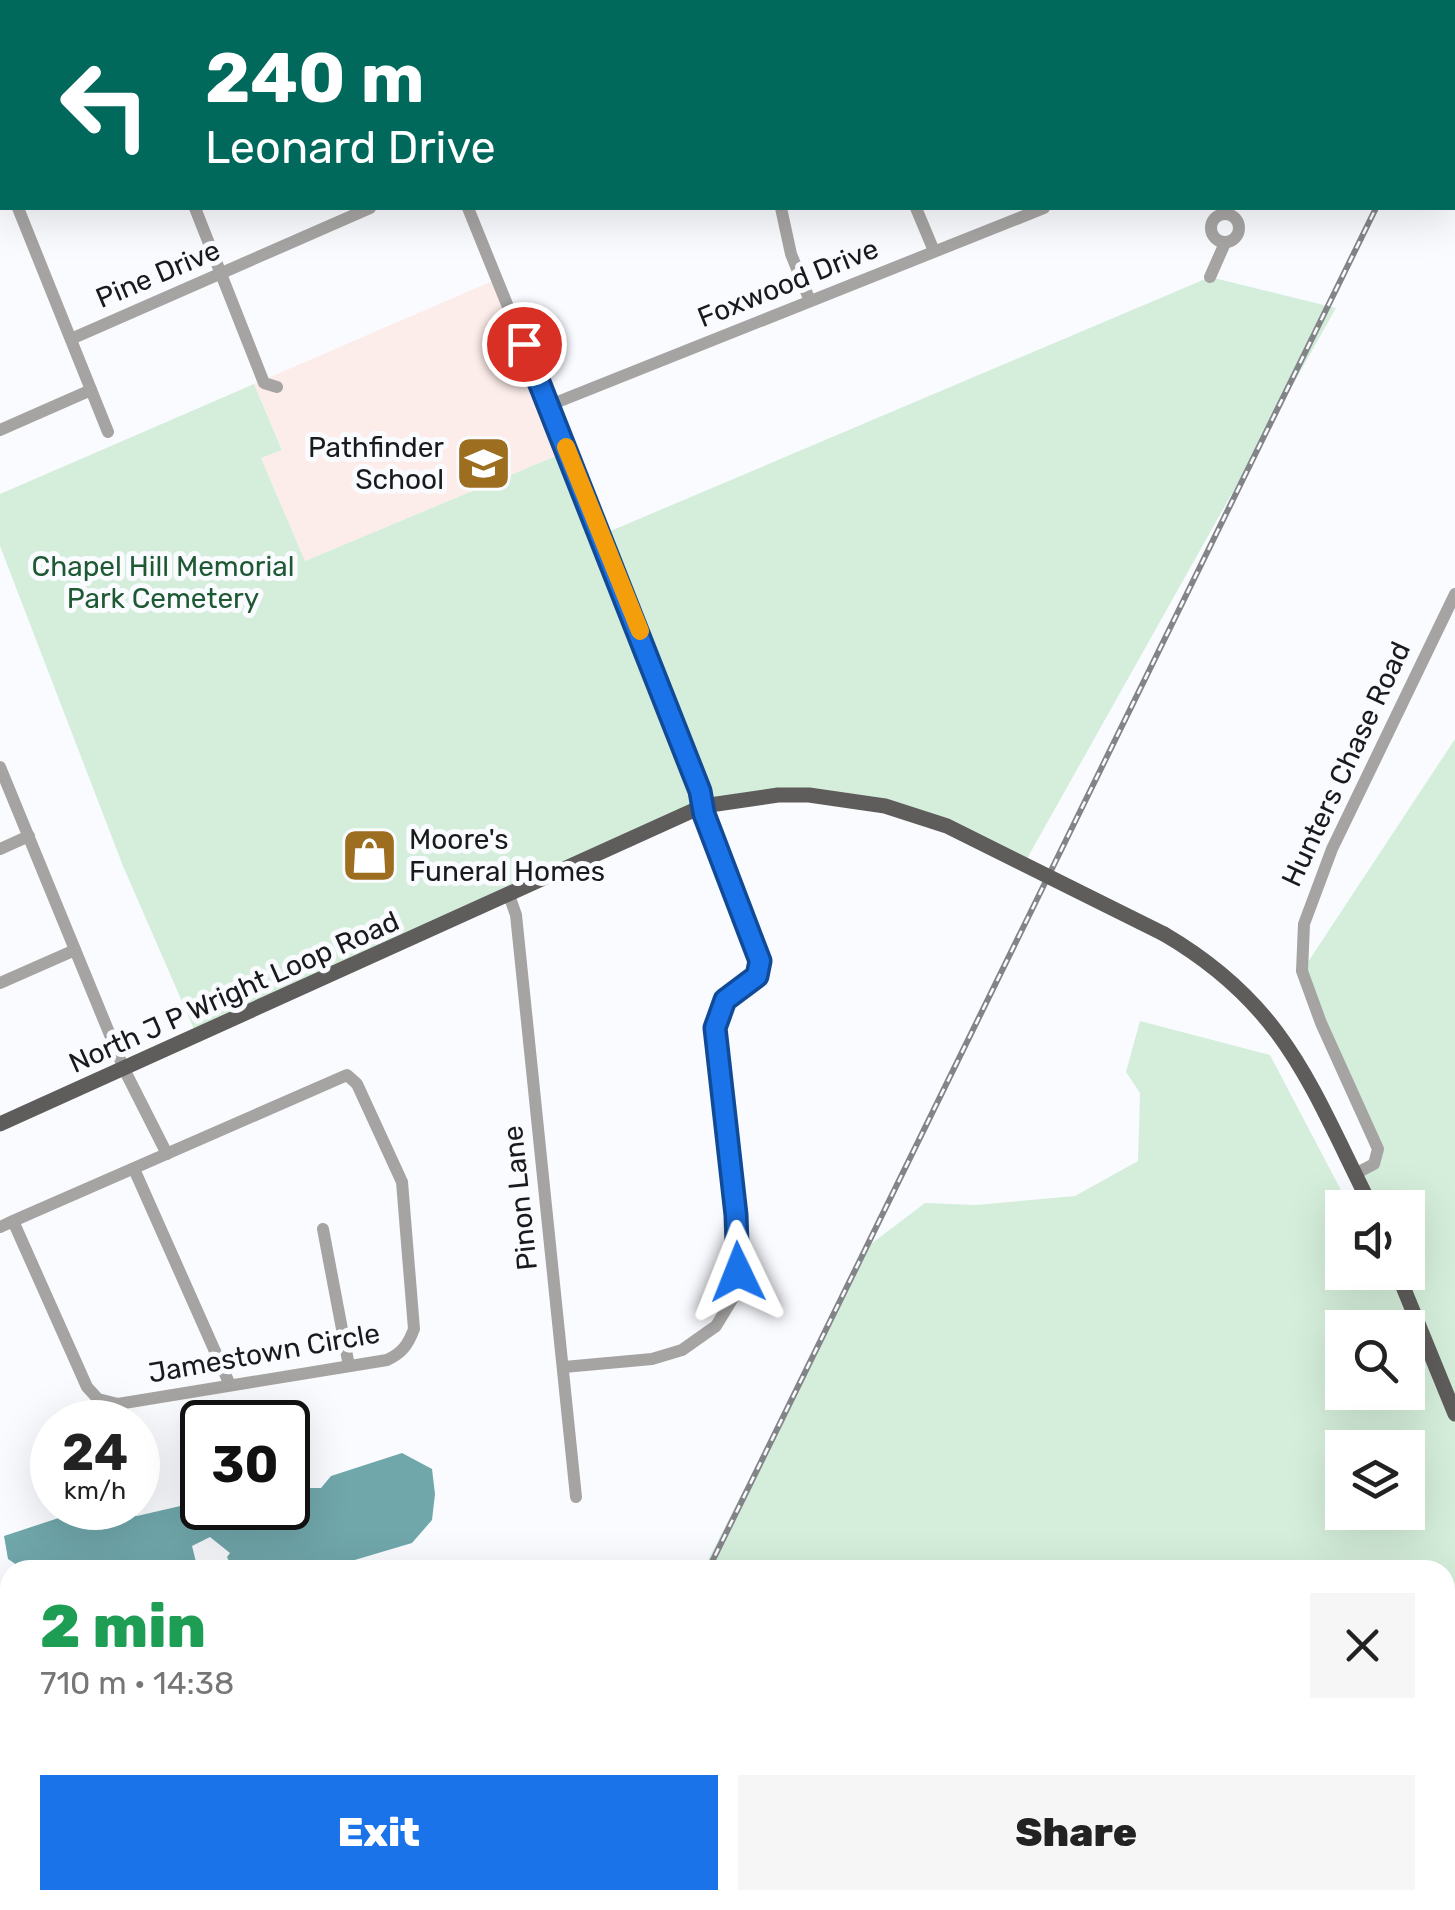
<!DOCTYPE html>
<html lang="en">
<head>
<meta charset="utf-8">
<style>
	:root { --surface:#fff; --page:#f6f6f6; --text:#222; --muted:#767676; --accent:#1a73e8 }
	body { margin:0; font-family:Rubik,sans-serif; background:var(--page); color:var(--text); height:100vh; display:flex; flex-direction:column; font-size:38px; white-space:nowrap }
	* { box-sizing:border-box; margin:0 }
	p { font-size:32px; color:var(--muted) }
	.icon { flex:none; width:55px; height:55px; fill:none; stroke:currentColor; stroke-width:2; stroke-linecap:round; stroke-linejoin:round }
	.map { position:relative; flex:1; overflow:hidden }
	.drawer { position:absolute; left:0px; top:1560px; width:1455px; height:350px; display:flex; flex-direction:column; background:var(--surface); border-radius:30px 30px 0 0; box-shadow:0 10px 40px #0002 }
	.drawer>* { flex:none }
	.banner { position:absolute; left:0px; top:0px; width:1455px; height:210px; box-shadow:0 10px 40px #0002; background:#00695c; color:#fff; overflow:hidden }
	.fabs { position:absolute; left:1325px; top:1190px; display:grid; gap:20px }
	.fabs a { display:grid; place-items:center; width:100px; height:100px; border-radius:0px; background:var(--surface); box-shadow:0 10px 40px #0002; font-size:50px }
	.speed { position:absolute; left:30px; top:1400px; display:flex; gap:20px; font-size:50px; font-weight:700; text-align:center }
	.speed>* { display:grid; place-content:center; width:130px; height:130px; border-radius:50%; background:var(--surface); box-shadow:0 10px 40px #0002; line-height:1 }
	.speed small { font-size:25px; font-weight:400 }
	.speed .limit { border:5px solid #111; border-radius:15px; background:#fff; color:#111 }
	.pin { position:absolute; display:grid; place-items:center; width:85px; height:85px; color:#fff; margin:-42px; border:5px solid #fff; border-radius:50%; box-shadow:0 2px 10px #0007 }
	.me { position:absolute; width:110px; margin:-55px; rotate:358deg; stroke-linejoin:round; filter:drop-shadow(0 0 8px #0008) }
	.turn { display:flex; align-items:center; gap:35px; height:210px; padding:0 40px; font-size:45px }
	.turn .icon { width:130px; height:130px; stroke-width:2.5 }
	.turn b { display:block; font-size:70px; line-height:85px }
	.round { display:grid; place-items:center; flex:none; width:105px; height:105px; border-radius:0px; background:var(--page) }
	.headline { display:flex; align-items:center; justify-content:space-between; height:170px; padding:0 40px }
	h1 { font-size:60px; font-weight:800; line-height:75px; color:#1e9e55 }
	.button { display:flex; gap:20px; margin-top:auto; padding:20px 40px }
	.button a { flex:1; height:115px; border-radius:0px; background:var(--accent); color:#fff; font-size:40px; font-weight:800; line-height:115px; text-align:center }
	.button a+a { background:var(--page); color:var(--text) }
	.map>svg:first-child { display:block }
	.education { fill:#fdedea }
	.green { fill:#d5eedb; fill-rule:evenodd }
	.water { fill:#70a7ab }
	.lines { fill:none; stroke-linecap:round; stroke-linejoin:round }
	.stream { stroke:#70a7ab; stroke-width:2.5 }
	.minor { stroke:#a5a4a3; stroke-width:12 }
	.major { stroke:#5f5d5b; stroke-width:15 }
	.rail-casing { stroke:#838487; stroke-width:6 }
	.rail { stroke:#fafbff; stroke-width:2.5; stroke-dasharray:8; stroke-linecap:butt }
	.major-bridge { stroke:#5f5d5b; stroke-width:15 }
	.route-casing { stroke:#114b97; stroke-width:25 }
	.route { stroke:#1a73e8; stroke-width:18 }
	.slow { stroke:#f59e0b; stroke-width:18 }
	.labels { text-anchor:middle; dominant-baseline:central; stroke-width:10; stroke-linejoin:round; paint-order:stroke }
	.street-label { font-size:28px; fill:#191a1b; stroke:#fafbff }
	.poi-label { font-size:28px; fill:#191a1b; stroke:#fafbff; text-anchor:end }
	.park-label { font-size:28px; fill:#1e5933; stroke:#fafbff }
</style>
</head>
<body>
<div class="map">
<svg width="1455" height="1910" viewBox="0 0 1455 1910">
	<rect width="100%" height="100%" fill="#fafbff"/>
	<polygon class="education" points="497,279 568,451 305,561 261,458 282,449 254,384"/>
	<g class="green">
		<polygon points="1210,277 1336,308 1024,864 947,826 809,795 703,806 197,1036 123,866 0,546 0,494 254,384 282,450 261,458 305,561 568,451 601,535"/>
		<path d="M1455,739V1722L1445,1726V1570H703L867,1247L925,1203L976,1205L1075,1196L1138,1161L1140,1093L1126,1072L1140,1021L1270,1055L1343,1194L1371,1207L1342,1208V1272H1408V1208L1373,1207L1358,1174L1378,1149L1302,971ZM1342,1328H1408V1392H1342ZM1342,1448H1408V1512H1342Z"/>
		<polygon points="0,1617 10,1619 10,1900 1189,1900 1191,1910 0,1910"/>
	</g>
	<polygon class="water" points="402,1453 432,1469 435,1494 432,1520 412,1543 321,1570 233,1570 227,1557 230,1553 210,1537 192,1546 198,1570 24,1570 8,1559 4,1536 89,1508 107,1508 137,1516 202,1501 202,1508 288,1508 288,1488 321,1488 331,1476"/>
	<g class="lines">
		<g class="stream">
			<polyline points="0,1615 10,1617"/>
			<polyline points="1445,1745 1455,1740"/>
			<polyline points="816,1900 863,1908 928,1900"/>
		</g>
		<g class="minor">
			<polyline points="111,0 112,2"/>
			<polyline points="386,0 387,2"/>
			<polyline points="760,0 760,2"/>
			<polyline points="89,2 95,0"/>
			<polyline points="1158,2 1159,0"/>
			<polyline points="1312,2 1312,0"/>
			<polyline points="0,43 2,42"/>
			<polyline points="0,187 2,187"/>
			<polyline points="18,208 108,432"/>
			<polyline points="195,208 264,383 277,387"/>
			<path d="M468,208L645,645L700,791L703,814L761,961C758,990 720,987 715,1028L736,1215L739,1272L733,1298L716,1326L682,1350L652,1359L564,1367"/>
			<polyline points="781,208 791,254 810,301"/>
			<polyline points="916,208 934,251"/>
			<circle cx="1225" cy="228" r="14"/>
			<polyline points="1210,277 1225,243"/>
			<polyline points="71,339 370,208"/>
			<polyline points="550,405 1044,208"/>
			<polyline points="0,430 91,390"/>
			<polyline points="0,767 124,1069 167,1154"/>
			<polyline points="0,849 29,836"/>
			<polyline points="509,895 516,915 576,1497"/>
			<polyline points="0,983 75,950"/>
			<polyline points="134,1169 230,1385"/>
			<polyline points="1355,1174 1374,1164 1378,1149 1321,1023 1302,971 1304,924 1332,849 1455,594"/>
			<path d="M0,1227L13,1221L347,1075L357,1084L402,1182L414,1329C408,1345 402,1353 387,1360L118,1404L98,1399L87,1387L13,1221"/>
			<polyline points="323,1229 349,1366"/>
		</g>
		<g class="major">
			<path d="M1164,934C1287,1006 1311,1088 1372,1208"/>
			<polyline points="0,1124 703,806"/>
			<polyline points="1397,1272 1455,1414"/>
		</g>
		<defs>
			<g id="rail">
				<polyline points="1452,17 1455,9"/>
				<polyline points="708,1570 1376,208"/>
				<polyline points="540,1910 545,1900"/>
			</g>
		</defs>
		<use href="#rail" class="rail-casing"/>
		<use href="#rail" class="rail"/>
		<polyline class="major-bridge" points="703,806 778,795 809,795 885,806 947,826 1164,934"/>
	</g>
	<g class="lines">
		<defs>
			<polyline id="route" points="524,344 700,791 704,814 760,961 757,976 725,1000 715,1028 736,1215 738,1272"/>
		</defs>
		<use href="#route" class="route-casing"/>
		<use href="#route" class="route"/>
		<polyline class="slow" points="566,447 640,631"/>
	</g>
	<defs>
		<symbol id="school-square" viewBox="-11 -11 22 22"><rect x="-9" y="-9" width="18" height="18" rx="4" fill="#9d6e20" stroke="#fafbff"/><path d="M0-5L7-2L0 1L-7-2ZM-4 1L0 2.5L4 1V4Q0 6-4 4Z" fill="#fff"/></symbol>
		<symbol id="shop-square" viewBox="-11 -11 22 22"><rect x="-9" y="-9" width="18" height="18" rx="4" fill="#9d6e20" stroke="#fafbff"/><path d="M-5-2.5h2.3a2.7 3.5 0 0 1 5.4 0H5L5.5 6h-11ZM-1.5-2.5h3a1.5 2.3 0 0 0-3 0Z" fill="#fff"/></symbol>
	</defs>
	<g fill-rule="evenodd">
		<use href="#school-square" x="452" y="432" width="63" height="63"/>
		<use href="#shop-square" x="338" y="824" width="63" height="63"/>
	</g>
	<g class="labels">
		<g class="street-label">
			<text transform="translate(158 274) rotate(-23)">Pine Drive</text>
			<text transform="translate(788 283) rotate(-22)">Foxwood Drive</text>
			<text transform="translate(1346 764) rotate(-65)">Hunters Chase Road</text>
			<text transform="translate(234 992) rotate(-24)">North J P Wright Loop Road</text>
			<text transform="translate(520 1198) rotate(-96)">Pinon Lane</text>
			<text transform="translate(264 1353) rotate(-10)">Jamestown Circle</text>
		</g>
		<g class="poi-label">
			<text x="444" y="447">Pathfinder<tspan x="444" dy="32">School</tspan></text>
			<text x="409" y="839" text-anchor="start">Moore's<tspan x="409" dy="32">Funeral Homes</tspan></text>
		</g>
		<g class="park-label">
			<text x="163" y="566">Chapel Hill Memorial<tspan x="163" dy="32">Park Cemetery</tspan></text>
		</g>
	</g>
</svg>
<div class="fabs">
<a><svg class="icon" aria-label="sound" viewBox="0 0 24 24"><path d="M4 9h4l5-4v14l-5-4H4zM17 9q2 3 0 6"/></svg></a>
<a><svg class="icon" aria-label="search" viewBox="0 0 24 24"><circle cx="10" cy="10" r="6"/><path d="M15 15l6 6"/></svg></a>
<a><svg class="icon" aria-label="layers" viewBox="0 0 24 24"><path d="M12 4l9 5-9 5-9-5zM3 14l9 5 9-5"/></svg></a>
</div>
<div class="speed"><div>24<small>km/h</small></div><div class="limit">30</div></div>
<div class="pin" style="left:524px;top:344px;background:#d93025"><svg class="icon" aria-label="arrive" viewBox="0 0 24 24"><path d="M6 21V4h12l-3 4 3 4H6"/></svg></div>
<svg class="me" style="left:738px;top:1272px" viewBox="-20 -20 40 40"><path d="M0-17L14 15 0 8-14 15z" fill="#1a73e8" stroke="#fff" stroke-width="4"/></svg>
<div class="banner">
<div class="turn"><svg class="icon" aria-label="left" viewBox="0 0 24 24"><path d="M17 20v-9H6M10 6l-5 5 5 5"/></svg><div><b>240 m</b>Leonard Drive</div></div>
</div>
<section class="drawer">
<div class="headline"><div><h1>2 min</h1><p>710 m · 14:38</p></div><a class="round"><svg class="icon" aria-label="close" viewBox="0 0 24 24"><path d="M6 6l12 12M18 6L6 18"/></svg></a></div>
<div class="button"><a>Exit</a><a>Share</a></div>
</section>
</div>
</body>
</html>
